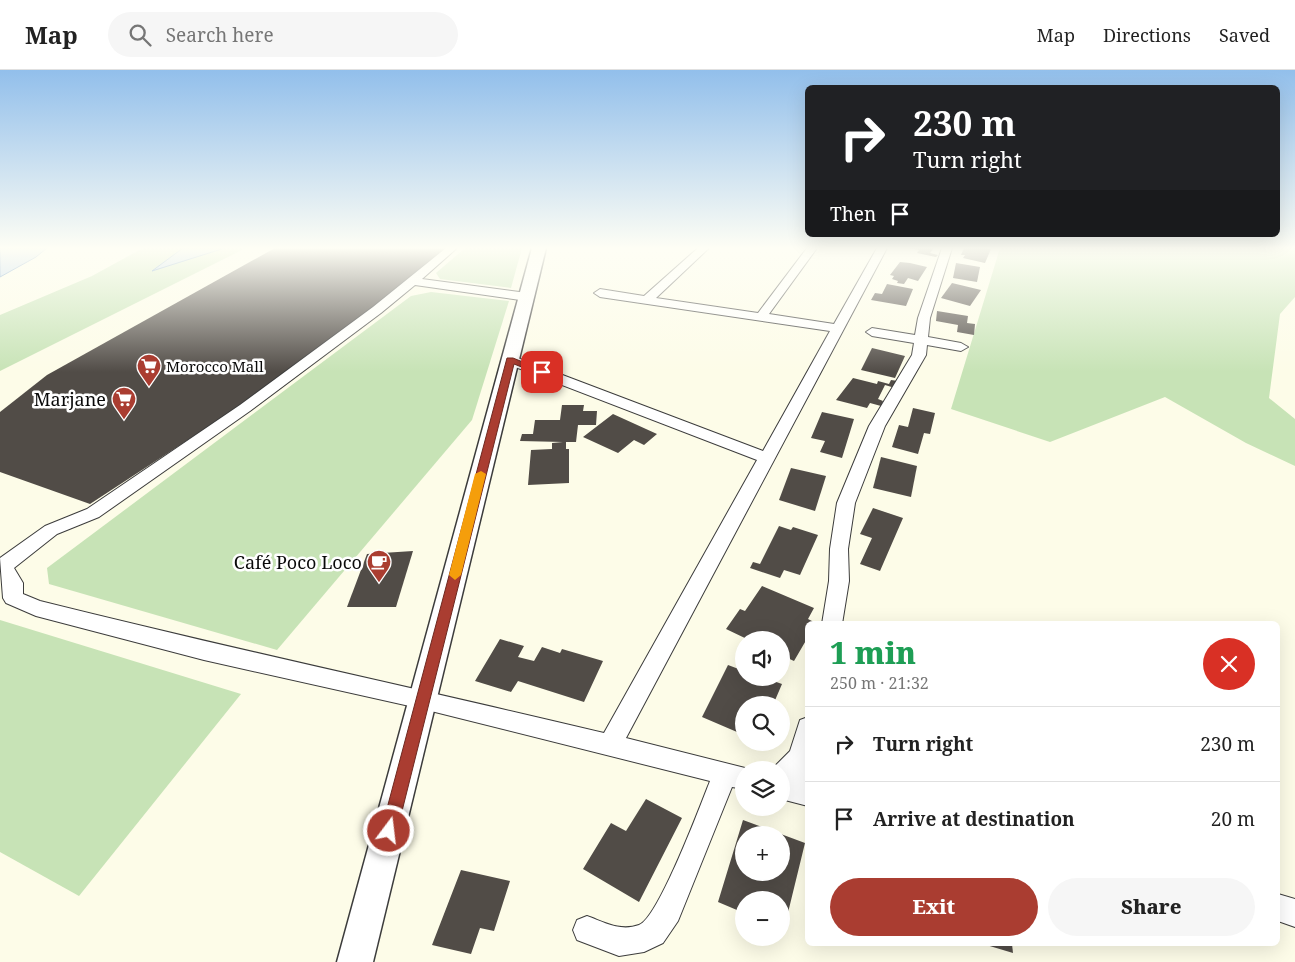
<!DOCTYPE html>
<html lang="en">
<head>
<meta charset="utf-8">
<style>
	:root { --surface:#fff; --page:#f6f6f6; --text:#222; --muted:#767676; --line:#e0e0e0; --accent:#aa3d31 }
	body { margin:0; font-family:"Noto Serif",serif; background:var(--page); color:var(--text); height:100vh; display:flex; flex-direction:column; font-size:19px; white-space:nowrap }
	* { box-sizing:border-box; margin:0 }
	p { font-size:16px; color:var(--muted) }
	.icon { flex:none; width:28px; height:28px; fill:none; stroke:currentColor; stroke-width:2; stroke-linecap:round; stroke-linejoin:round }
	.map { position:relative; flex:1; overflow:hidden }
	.details { position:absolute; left:805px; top:551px; width:475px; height:325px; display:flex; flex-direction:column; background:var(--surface); border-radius:8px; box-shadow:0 5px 20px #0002 }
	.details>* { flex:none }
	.hud { position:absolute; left:805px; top:15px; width:475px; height:152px; border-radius:8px; box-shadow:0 5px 20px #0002; background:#202124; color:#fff; overflow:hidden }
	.controls { position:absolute; left:735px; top:561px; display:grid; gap:10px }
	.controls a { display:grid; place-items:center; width:55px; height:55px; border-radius:50%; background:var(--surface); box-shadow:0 5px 20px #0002; font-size:25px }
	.pin { position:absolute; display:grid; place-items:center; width:42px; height:42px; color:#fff; margin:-21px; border-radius:10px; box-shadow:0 2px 8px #0006 }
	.me { position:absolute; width:55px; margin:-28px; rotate:15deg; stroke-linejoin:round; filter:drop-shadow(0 0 4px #0008) }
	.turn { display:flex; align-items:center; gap:18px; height:105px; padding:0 25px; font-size:22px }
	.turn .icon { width:65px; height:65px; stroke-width:2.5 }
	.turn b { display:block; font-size:35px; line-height:42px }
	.then { display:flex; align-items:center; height:48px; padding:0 25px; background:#0003; gap:10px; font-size:19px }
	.round { display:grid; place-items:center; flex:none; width:52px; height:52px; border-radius:26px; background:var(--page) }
	.summary { display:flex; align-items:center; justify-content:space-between; height:85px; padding:0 25px }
	h1 { font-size:30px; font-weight:800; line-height:38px; color:#1e9e55 }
	.button { display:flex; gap:10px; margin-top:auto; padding:10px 25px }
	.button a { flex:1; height:58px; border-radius:30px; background:var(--accent); color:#fff; font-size:20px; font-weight:800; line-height:58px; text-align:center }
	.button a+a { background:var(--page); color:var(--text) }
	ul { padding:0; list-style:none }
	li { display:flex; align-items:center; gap:15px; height:75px; padding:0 25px; border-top:1px solid var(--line) }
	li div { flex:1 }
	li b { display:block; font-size:19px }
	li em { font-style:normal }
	header { display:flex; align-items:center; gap:30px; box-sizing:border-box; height:70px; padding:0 25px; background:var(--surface); border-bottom:1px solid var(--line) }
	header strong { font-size:24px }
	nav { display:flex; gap:28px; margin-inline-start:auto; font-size:18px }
	.search { width:350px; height:45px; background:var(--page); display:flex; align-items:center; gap:12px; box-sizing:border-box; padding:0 18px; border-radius:28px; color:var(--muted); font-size:19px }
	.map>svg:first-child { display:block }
	.green { fill:#c7e3b6 }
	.water { fill:#b2cfef; stroke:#417abe }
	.building { fill:#514c47; fill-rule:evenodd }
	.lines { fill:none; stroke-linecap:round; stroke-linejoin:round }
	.minor-casing { stroke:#3c3c3c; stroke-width:2 }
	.tertiary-casing { stroke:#3c3c3c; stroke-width:3 }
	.minor { fill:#fff; fill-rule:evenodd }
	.tertiary { fill:#fff; fill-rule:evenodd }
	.route { fill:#aa3d31; stroke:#6e2820 }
	.slow { fill:#f59e0b }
	.labels { text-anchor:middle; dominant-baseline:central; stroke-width:5; stroke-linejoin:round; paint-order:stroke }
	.far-poi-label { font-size:15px; fill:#090909; stroke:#fff; text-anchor:start }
	.poi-label { font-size:18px; fill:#090909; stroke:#fff; text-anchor:end }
</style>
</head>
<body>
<header>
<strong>Map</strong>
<div class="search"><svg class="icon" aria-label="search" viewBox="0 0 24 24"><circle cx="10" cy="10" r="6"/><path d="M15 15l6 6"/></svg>Search here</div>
<nav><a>Map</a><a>Directions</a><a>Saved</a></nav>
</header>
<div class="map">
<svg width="1295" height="892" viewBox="0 0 1295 892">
	<rect width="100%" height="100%" fill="#fdfce8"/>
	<g class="green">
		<polygon points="143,178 246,178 0,301 0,245 92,206"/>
		<polygon points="465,178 522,178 511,218 440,209 436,203"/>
		<polygon points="1000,178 1295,178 1295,227 1280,244 1269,328 1295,349 1295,396 1246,373 1165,327 1050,372 951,339"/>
		<polygon points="431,222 509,231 472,350 277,580 49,514 47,498 411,226"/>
		<polygon points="0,550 241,624 79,826 0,782"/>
	</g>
	<g class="water">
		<polygon points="0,178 47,178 36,187 0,207"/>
		<polygon points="183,178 225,178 152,201"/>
	</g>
	<g class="building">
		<polygon points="275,178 449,178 347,261 249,330 90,434 0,402 0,342 47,305"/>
		<polygon points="910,178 934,178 930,183 938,185 936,187 917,183 919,180"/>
		<polygon points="964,178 982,178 991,179 985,193 963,188 965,185 961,185"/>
		<polygon points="900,192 910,193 927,197 918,211 908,208 904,214 897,213 898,211 892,209 894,206 890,205"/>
		<polygon points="956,193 980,197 977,212 953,208"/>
		<polygon points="952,213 981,220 970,236 941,228"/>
		<polygon points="887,214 913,219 906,236 871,230 875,223 882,224"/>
		<polygon points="937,241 968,246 967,253 975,254 974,265 957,262 958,255 936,251"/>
		<polygon points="872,278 905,286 895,308 861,300"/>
		<polygon points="853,308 877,314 878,311 889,314 891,310 898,311 895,318 885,315 878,329 883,331 881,336 870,333 867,338 836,330"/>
		<polygon points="562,335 584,335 583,341 597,341 596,355 578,355 576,372 566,372 566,379 569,379 569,413 528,415 531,380 552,379 552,373 563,372 520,371 522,364 533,364 535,350 560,350"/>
		<polygon points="913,338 935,343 930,364 924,363 918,384 892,377 899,355 908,357"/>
		<polygon points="822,342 854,349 842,388 820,382 825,371 811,368"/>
		<polygon points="613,344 657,364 644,375 634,370 618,383 583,367"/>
		<polygon points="881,387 917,396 911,427 873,418"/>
		<polygon points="791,398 826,406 815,441 779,430"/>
		<polygon points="873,438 903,448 880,501 860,494 872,468 860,464"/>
		<polygon points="779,456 791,460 793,457 818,465 800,505 784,500 780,508 750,498 753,492 760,494"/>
		<polygon points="413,481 396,537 347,537 367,484"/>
		<polygon points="762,516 814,538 808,549 818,554 808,554 808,567 794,591 781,585 781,570 749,570 726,559 740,539 745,541"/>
		<polygon points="500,569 524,576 518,587 534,591 542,577 560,583 562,579 603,591 584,632 518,611 511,622 475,611"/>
		<polygon points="728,595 744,601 744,608 765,608 782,614 773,635 744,635 744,665 702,647"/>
		<polygon points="646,729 682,748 639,832 583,799 611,753 626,761"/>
		<path d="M743,750L805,773L784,859L781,858V830H744V843L718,832ZM744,765H781V802H744Z"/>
		<polygon points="461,800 510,811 494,861 480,858 471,884 432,875"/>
		<polygon points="983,874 1012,874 1013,883"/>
	</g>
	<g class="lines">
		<defs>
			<g id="minor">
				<path d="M446,178H457L422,209L527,223L533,227L527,231L415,215L381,243L250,341L99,447L57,464L14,498L23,513V524L40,531C227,578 416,618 604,663L757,390L505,293L503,290L505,287H515L763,381L830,261L600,227L594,223L600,219L644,226L698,178H709L656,228L758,243L807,178H817L769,244L834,254L877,178H887L626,668L753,700H744V719L732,717L678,851L663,873L644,882L619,886L577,870L573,860L577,850L587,846C604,852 620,862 639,855C658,849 701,734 710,711L423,639L204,590L36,546L6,533L3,528L0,488L45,456L87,439L240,335L373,237Z"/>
				<polygon points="942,178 952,178 930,248 928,267 961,273 968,277 961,281 927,275 926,285 885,356 855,433 848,479 849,511 842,554 822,554 829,511 830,479 837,433 869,356 912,285 914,273 872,266 866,262 872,258 915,265 918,248"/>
				<polygon points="808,647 808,736 781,729 781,700 771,700 790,681 800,650"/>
				<polygon points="1278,824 1295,829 1295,857 1278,851"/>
			</g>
			<polygon id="tertiary" points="532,178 546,178 373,892 337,892"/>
		</defs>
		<use href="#minor" class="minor-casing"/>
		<use href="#tertiary" class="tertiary-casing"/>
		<use href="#minor" class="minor"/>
		<use href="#tertiary" class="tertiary"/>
	</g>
	<linearGradient id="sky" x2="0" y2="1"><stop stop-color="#92bfeb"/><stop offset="0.59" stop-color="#fefef5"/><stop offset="1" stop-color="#fefef5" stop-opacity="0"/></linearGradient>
	<rect width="1295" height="302" fill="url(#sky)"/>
	<polygon class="route" points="507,288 513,288 547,302 542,305 514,294 397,761 395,767 389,769 383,767 381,761"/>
	<polygon class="slow" points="481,401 486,404 461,505 455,510 449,505 475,404"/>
	<defs>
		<symbol id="supermarket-pin" viewBox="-11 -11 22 30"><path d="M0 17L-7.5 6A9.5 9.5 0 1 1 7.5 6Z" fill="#aa3d31" stroke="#fff"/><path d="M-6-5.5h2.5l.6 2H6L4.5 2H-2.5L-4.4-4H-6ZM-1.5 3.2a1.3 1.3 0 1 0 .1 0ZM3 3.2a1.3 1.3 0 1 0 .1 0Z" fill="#fff"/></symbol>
		<symbol id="cafe-pin" viewBox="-11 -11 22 30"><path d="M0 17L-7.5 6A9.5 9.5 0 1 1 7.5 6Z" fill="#aa3d31" stroke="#fff"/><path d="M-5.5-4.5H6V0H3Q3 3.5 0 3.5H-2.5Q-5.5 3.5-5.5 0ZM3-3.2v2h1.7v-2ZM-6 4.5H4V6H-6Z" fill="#fff"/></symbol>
	</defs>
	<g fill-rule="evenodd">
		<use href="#supermarket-pin" x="135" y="282" width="28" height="38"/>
		<use href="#supermarket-pin" x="110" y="315" width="28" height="38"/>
		<use href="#cafe-pin" x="365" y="478" width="28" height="38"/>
	</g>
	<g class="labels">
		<g class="far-poi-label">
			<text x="166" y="296">Morocco Mall</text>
		</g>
		<g class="poi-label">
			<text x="106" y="329">Marjane</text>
			<text x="362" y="492">Café Poco Loco</text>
		</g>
	</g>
</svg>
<div class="controls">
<a><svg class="icon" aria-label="sound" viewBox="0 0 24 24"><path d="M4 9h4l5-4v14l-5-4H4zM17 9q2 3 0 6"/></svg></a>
<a><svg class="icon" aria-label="search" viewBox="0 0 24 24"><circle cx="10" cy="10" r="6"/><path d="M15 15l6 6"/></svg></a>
<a><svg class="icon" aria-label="layers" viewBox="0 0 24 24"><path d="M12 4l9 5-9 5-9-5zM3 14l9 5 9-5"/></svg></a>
<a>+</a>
<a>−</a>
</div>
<div class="pin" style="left:542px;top:302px;background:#d93025"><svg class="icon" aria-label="arrive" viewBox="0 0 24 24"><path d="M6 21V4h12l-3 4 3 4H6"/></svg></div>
<svg class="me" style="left:389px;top:761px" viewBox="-20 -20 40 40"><circle r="17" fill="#aa3d31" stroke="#fff" stroke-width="3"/><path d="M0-11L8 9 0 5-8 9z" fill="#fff"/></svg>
<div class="hud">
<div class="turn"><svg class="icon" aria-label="right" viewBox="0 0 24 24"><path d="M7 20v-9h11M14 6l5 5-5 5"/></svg><div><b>230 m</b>Turn right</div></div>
<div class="then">Then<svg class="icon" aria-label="arrive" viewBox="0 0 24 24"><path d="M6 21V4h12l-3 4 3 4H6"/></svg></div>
</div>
<section class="details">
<div class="summary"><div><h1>1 min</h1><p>250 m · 21:32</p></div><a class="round" style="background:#d93025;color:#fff"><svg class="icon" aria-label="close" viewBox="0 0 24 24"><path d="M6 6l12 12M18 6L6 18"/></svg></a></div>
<ul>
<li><svg class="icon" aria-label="right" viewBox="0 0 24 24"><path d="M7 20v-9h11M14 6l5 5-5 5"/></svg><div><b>Turn right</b></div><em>230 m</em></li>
<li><svg class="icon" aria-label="arrive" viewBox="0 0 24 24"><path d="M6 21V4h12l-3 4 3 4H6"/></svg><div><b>Arrive at destination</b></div><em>20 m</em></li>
</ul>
<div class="button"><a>Exit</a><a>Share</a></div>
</section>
</div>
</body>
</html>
